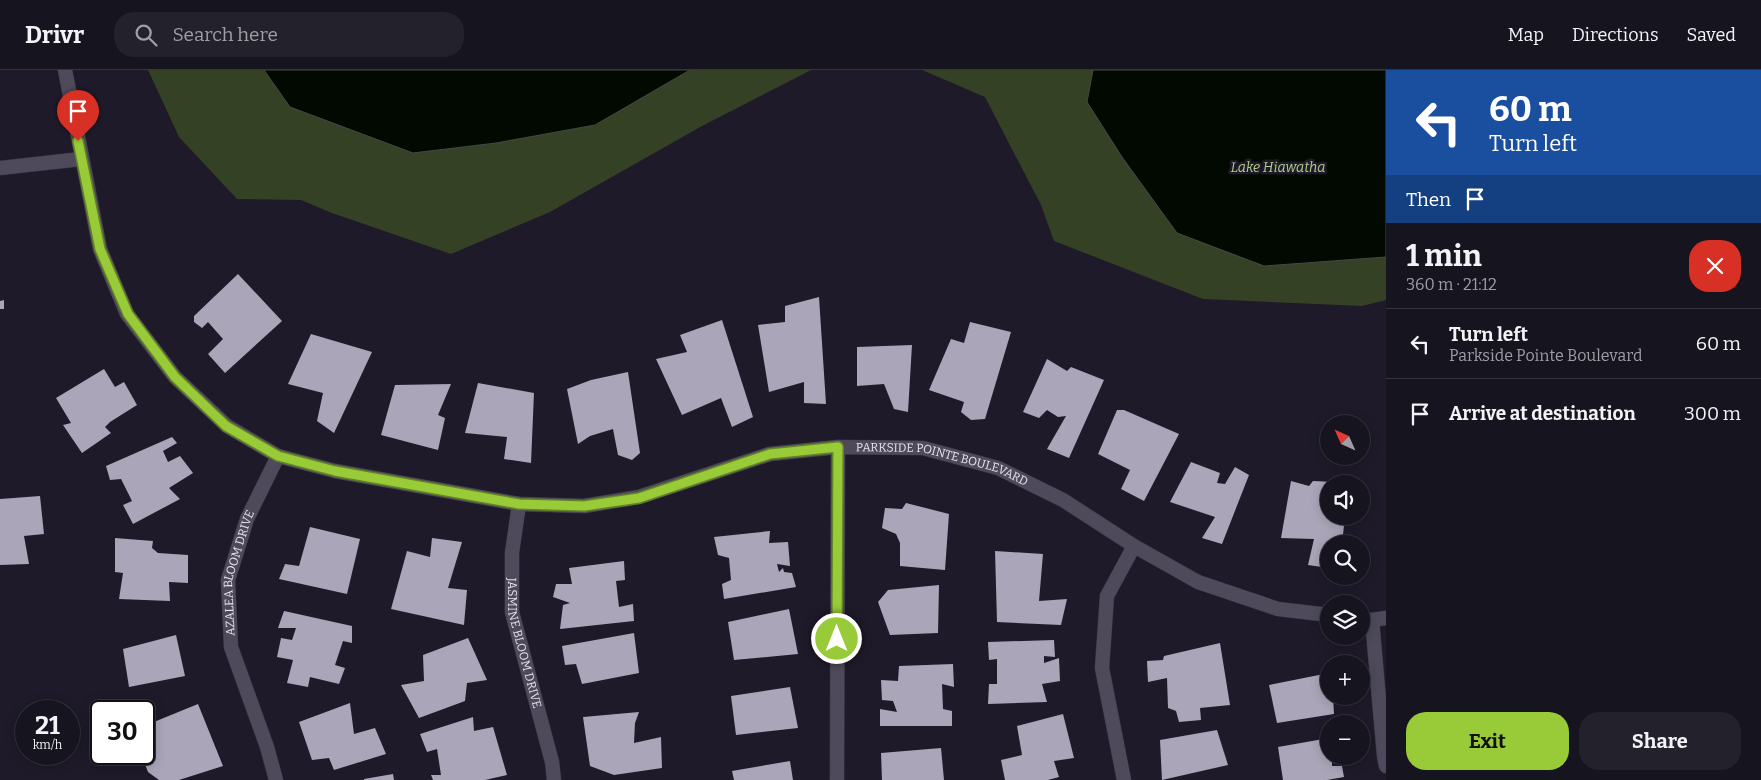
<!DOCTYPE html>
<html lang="en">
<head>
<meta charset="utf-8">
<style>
	:root { --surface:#16141f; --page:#23212c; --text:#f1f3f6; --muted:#9e9ea4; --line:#35333d; --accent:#98cb37 }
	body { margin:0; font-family:Bitter,serif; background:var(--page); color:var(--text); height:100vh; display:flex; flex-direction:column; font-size:19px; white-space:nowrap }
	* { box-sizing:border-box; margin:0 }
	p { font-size:16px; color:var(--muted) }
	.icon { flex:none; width:28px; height:28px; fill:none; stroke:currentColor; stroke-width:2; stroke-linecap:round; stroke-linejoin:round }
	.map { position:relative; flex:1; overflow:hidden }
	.panel { display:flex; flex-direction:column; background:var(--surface); width:375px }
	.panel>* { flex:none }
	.top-card { background:#1a4fa0; color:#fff; overflow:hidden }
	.needle { width:32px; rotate:315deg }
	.fabs { position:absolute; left:1320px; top:345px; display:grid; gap:10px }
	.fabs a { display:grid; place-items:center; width:50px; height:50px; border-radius:50%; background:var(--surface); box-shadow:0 2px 12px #0003,0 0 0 1px var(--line); font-size:25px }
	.speed { position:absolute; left:15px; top:630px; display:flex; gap:10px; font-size:25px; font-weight:700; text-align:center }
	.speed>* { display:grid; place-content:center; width:65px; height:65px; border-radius:50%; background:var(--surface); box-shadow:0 2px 12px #0003,0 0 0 1px var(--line); line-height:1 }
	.speed small { font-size:12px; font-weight:400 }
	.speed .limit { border:2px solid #111; border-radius:8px; background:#fff; color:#111 }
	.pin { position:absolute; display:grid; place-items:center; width:42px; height:42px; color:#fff; margin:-51px -21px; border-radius:50% 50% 50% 0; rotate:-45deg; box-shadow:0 0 5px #0007 }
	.pin .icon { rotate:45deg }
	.me { position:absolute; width:55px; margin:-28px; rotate:0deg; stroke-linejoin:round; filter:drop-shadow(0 0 4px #0008) }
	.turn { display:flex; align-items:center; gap:18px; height:105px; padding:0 20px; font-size:22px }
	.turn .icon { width:65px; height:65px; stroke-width:2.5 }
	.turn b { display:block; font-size:35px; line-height:42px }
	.then { display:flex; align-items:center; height:48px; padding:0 20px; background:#0003; gap:10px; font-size:19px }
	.round { display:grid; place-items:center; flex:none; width:52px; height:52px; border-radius:20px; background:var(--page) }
	.overview { display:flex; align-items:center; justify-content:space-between; height:85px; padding:0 20px }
	h1 { font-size:30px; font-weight:700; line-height:38px }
	.action { display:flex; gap:10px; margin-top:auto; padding:10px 20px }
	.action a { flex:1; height:58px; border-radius:20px; background:var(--accent); color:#111; font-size:20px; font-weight:700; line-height:58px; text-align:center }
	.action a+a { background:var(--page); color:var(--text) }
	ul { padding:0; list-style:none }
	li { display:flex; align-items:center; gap:15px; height:70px; padding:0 20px; border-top:1px solid var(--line) }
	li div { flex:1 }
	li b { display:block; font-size:19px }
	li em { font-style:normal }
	header { display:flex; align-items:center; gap:30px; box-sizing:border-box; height:70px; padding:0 25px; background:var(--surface); border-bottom:1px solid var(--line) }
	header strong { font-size:24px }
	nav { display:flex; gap:28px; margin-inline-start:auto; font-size:18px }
	.search { width:350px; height:45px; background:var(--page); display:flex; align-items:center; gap:12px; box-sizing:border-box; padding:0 18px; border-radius:20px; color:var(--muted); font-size:19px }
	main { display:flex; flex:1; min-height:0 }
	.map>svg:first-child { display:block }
	.green { fill:#354124 }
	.water { fill:#020900; stroke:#464a47 }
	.building { fill:#aaa5b9 }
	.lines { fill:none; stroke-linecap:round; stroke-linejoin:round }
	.minor-casing { stroke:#393641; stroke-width:15 }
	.minor { stroke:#4e4a5b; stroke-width:14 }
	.route-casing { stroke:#638424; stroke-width:12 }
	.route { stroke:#98cb37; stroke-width:9 }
	.labels { text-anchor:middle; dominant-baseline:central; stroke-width:5; stroke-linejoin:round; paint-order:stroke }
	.street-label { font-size:12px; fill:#e5e3ed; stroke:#1e1a29 }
	.water-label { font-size:14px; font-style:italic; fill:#afcd87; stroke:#1e1a29 }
</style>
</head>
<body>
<header>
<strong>Drivr</strong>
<div class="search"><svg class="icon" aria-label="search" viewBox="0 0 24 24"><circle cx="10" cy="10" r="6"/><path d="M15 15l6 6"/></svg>Search here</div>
<nav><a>Map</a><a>Directions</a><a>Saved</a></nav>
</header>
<main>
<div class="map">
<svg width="1386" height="710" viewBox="0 0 1386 710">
	<rect width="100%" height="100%" fill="#1e1a29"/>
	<g class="green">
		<polygon points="148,0 264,0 290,37 413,83 496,73 595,55 690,0 811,0 702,56 550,142 451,184 332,143 301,130 237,129 179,67"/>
		<polygon points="922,0 1093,0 1087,32 1264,196 1386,187 1386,230 1362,236 1203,229 1054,171 1041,135 985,27"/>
	</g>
	<g class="water">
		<polygon points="264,0 690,0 595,55 496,73 413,83 290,37"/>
		<polygon points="1093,0 1386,0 1386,187 1264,196 1177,163 1122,87 1087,32"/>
	</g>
	<g class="building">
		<polygon points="238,204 282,251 225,303 208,284 223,269 208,252 202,258 194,252 194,246"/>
		<polygon points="819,227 826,334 804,333 804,312 769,322 758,255 785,252 785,236"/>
		<polygon points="4,230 4,239 0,239 0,231"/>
		<polygon points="722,250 753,347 732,357 721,328 682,345 656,289 687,282 680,265"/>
		<polygon points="970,252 1011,262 985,349 971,350 961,342 964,332 929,320 951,269 964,273"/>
		<polygon points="311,264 372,282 334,363 317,351 323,323 288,314"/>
		<polygon points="912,275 908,342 894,339 884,314 857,316 857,277"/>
		<polygon points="1047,289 1067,301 1071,297 1104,310 1069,388 1047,379 1066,346 1058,347 1047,340 1039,348 1023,342"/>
		<polygon points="104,299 115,317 124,312 137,335 110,352 105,357 111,363 82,383 63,355 71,353 56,328"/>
		<polygon points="628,302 640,383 632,390 618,385 613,359 590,366 578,374 567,319 591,310"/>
		<polygon points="478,313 534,323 531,393 504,389 507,367 465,363"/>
		<polygon points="451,314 438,345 445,348 438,380 381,365 395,315"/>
		<polygon points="1117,340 1124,340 1179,364 1144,431 1121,419 1130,400 1098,384"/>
		<polygon points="172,367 177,373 163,381 168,392 180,386 193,403 169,418 180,429 133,454 123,435 132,431 121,409 110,410 106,396"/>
		<polygon points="1191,392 1220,403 1217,413 1225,414 1235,397 1249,405 1222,474 1202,468 1215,447 1170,432"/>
		<polygon points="1291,411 1309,416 1313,411 1335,412 1335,414 1329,414 1329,446 1345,446 1342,474 1329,474 1329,498 1308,495 1314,469 1281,468"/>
		<polygon points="40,426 44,464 24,466 29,494 0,495 0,429"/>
		<polygon points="906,433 949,444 945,500 900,496 900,473 896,464 882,458 885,438 902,439"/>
		<polygon points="310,457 360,469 347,524 279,509 285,494 299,496"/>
		<polygon points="770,461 769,473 788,472 790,496 777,494 779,502 783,498 784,502 792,503 796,517 724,529 722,514 731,510 729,488 718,485 714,467"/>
		<polygon points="115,468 153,471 152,478 158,483 188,485 188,513 169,512 170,531 119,529 123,503 115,502"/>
		<polygon points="432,468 462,472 448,518 467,520 464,555 391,539 407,481 430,487"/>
		<polygon points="995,481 1043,484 1039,531 1067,529 1061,555 997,552"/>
		<polygon points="624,491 625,510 616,511 619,537 633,534 634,551 560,559 563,535 570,533 553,527 556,514 572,514 569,498"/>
		<polygon points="939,515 938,563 890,565 878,532 888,520"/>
		<polygon points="789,539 798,584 734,590 728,552"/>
		<polygon points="284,541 352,556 352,573 343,571 335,595 345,598 339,614 310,607 308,617 287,613 293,590 277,587 281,568 292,570 296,558 278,558"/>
		<polygon points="634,563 639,603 582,614 576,594 565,595 562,576"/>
		<polygon points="176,565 185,606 129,617 123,579"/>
		<polygon points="468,568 487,610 467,613 465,631 419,648 401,615 424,611 423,585"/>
		<polygon points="1054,570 1055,587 1044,586 1044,593 1059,588 1060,611 1042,614 1047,632 988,634 989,614 997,614 997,589 989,590 988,572"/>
		<polygon points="1220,573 1230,635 1200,638 1201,650 1179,652 1176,641 1168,638 1167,608 1148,612 1147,591 1163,590 1164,586"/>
		<polygon points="953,594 954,617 942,614 943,639 952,641 952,656 880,656 880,639 897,642 893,631 882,630 881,610 898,611 899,596"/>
		<polygon points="1329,603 1329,626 1333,626 1334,644 1277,653 1269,615"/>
		<polygon points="790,617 798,658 736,665 731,626"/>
		<polygon points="350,633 354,664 375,658 386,684 334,700 329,688 312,690 299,652"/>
		<polygon points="198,634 223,696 179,710 159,710 148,702 141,684 144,684 144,656"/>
		<polygon points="639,642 635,653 634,673 661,667 662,698 614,705 590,696 583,647"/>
		<polygon points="1063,644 1074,688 1054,691 1059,707 1048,710 1005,710 1001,690 1022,685 1017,656"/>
		<polygon points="473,647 474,661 493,657 507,705 485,710 433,710 431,705 441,705 437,679 427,682 420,664"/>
		<polygon points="1217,660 1228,695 1162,710 1160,670"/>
		<polygon points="1329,668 1329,686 1332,686 1332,696 1342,696 1344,707 1327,710 1283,710 1278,677"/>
		<polygon points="941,678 944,710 882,710 881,683"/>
		<polygon points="790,691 793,710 734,710 732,701"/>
		<polygon points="393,704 394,710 364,710 364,709"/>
	</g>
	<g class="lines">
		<defs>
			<g id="minor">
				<path id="s1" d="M65,0L100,179L127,244L175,307L227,356L278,386L335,401L519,434L584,436L639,427L770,384L838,377L923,378L998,398L1063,430L1134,476L1198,512L1278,539L1329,545"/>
				<polyline points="0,98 81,89"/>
				<path id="s2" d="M519,434L512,483V542L552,692L554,710"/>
				<polyline points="1361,549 1372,550 1386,548"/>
				<polyline points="1372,550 1384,686 1386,696"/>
				<path id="s3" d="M276,710L267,677L231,577L228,510L247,449L278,386"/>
				<polyline points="837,710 838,377"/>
				<polyline points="1124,710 1102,598 1107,526 1134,476"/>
			</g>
		</defs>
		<use href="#minor" class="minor-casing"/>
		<use href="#minor" class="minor"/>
	</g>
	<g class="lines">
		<defs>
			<polyline id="route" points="78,71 100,179 128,244 175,307 226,356 278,386 335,401 519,434 584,436 639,428 770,384 838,377 837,569"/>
		</defs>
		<use href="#route" class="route-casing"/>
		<use href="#route" class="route"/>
	</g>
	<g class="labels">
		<g class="street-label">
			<text stroke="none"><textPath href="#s1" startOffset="1142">PARKSIDE POINTE BOULEVARD</textPath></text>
			<text stroke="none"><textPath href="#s3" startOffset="216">AZALEA BLOOM DRIVE</textPath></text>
			<text stroke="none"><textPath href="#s2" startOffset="141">JASMINE BLOOM DRIVE</textPath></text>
		</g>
		<g class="water-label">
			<text x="1278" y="97">Lake Hiawatha</text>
		</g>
	</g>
</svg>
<div class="fabs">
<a><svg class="needle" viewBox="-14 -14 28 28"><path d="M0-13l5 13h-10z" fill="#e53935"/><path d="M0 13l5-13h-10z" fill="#9e9ea4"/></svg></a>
<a><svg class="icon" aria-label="sound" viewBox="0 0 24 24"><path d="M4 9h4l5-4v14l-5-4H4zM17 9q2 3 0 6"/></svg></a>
<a><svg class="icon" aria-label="search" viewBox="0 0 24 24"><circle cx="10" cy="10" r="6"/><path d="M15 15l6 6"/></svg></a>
<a><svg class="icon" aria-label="layers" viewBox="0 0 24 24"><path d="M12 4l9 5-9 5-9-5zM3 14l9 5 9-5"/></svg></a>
<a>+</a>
<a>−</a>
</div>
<div class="speed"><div>21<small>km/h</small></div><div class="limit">30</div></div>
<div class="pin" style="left:78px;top:71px;background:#d93025"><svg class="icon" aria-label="arrive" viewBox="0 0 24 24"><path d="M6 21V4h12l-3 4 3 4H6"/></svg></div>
<svg class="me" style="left:837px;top:569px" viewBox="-20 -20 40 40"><circle r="17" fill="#98cb37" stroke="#fff" stroke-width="3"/><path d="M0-11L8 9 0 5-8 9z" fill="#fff"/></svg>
</div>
<section class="panel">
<div class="top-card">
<div class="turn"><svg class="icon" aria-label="left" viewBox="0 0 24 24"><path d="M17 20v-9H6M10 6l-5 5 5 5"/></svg><div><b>60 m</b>Turn left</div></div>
<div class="then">Then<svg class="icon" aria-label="arrive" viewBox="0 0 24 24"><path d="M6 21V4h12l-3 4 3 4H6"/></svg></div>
</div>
<div class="overview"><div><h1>1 min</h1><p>360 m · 21:12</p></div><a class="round" style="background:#d93025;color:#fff"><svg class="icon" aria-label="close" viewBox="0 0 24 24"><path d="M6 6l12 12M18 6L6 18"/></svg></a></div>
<ul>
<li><svg class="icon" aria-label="left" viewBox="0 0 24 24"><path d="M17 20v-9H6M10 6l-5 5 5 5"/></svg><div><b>Turn left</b><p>Parkside Pointe Boulevard</p></div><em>60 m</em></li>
<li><svg class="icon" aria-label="arrive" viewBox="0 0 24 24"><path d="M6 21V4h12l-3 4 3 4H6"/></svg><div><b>Arrive at destination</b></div><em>300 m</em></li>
</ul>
<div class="action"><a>Exit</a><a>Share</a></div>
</section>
</main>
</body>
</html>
